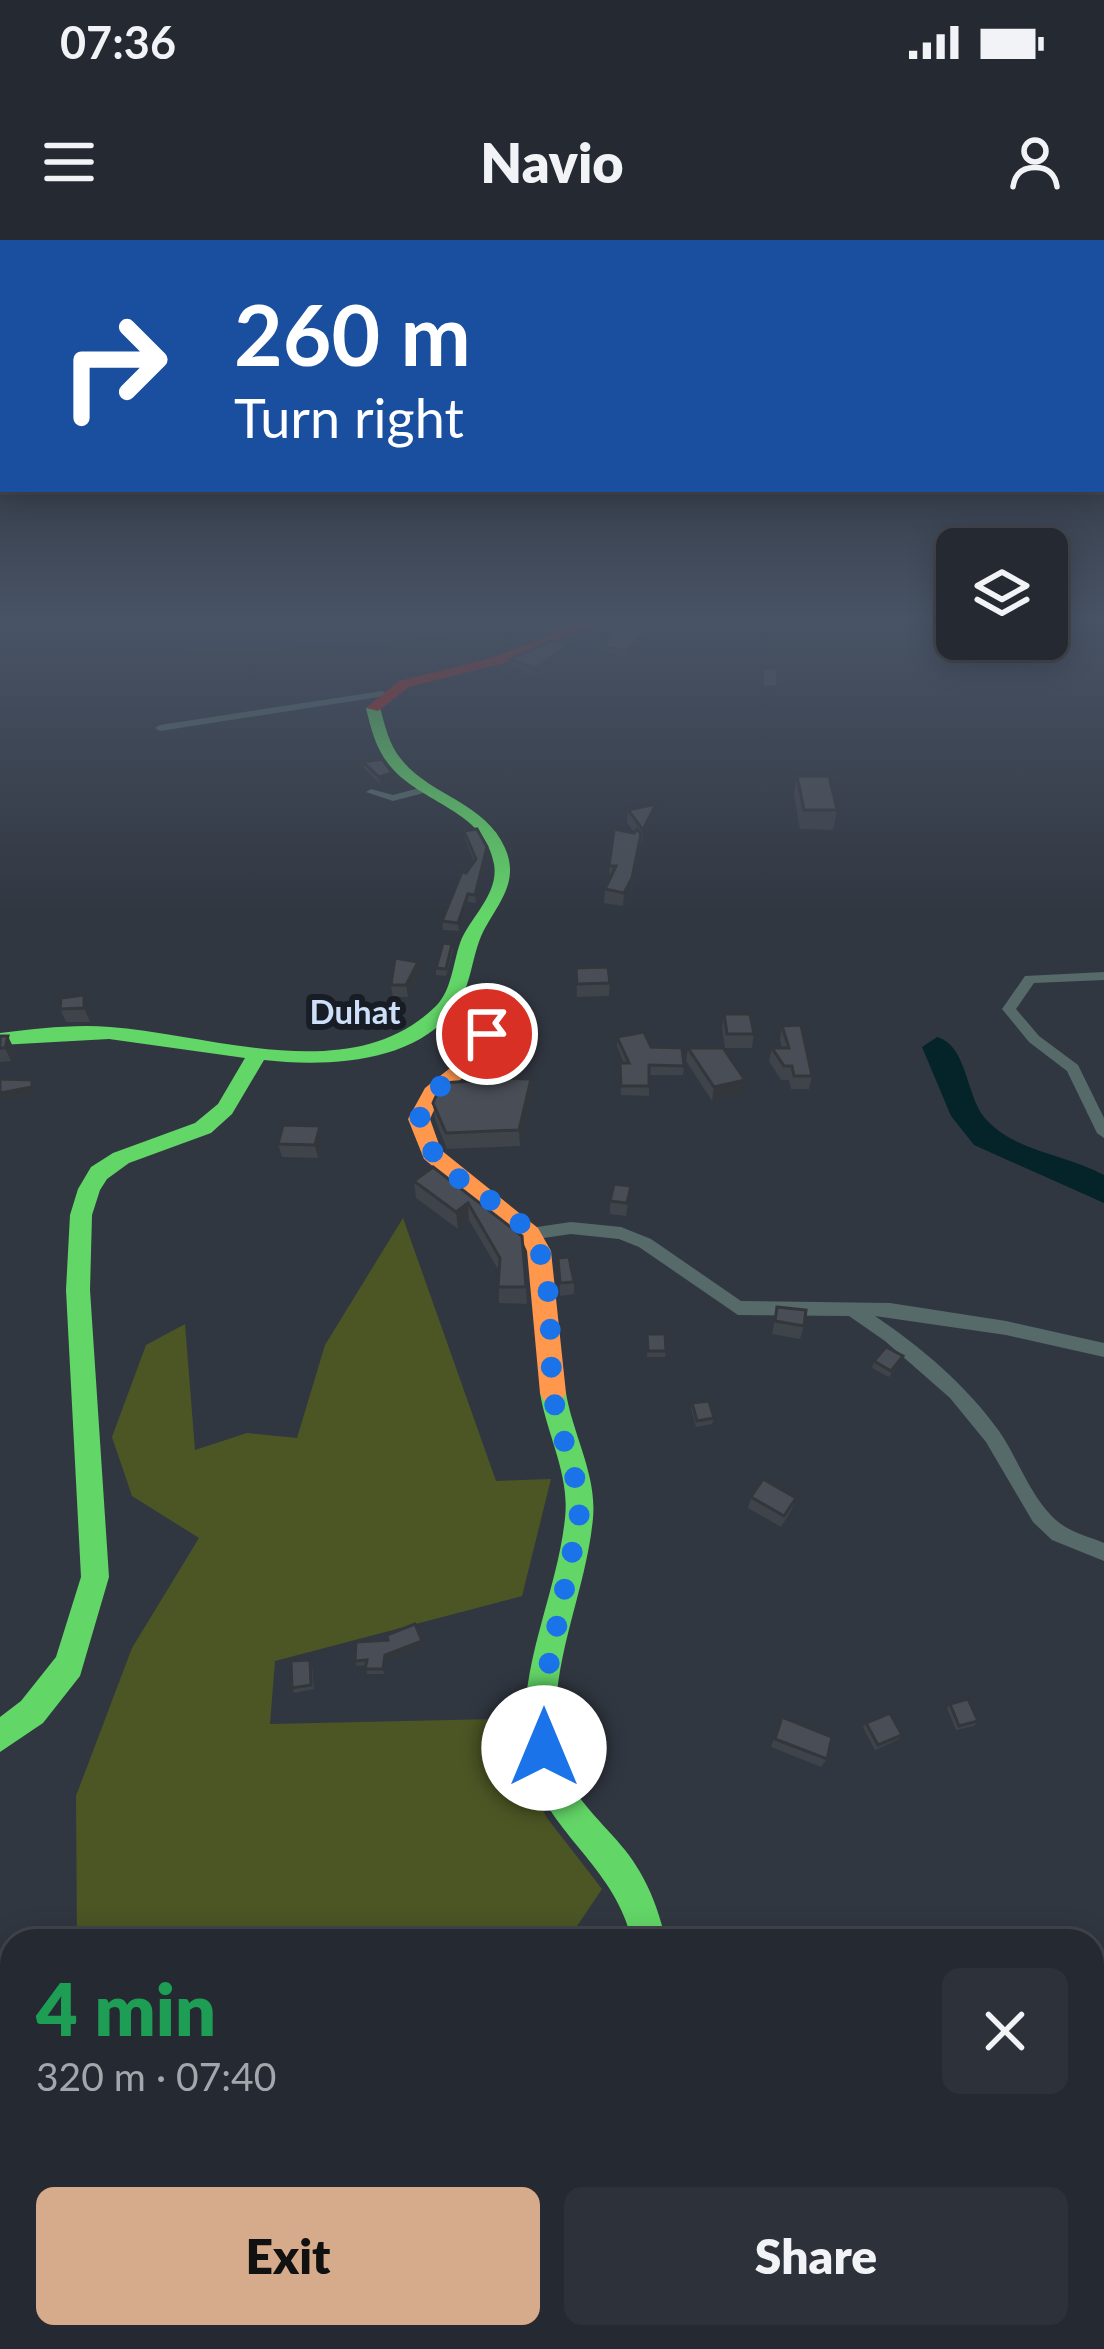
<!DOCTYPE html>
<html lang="en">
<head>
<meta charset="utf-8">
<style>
	:root { --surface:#252931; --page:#2d3139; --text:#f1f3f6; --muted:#a3a6ab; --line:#42454d; --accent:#d6ab8b }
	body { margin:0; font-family:Lato,sans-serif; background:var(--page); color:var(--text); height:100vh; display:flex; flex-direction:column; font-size:45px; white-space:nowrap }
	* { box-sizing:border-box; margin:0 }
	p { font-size:39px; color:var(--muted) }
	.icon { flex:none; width:66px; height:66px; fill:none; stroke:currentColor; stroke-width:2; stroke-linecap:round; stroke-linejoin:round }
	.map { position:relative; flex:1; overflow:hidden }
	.sheet { position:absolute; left:0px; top:1689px; width:1104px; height:420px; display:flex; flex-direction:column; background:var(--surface); border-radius:36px 36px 0 0; box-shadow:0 6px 30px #0003,0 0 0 3px var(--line) }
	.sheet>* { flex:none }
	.hud { position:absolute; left:0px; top:0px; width:1104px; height:252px; box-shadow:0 6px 30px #0003,0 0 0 3px var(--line); background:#1a4fa0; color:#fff; overflow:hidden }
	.controls { position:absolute; left:936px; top:288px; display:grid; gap:24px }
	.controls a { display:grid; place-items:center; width:132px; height:132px; border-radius:18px; background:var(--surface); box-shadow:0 6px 30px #0003,0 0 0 3px var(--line); font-size:60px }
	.pin { position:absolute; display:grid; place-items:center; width:102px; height:102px; color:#fff; margin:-51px; border:6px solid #fff; border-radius:50%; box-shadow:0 3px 12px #0007 }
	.me { position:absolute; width:132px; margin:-66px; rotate:0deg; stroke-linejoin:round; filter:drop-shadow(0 0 9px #0008) }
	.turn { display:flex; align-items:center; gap:42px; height:252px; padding:0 36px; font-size:54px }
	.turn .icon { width:156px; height:156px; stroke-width:2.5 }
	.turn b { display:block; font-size:84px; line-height:102px }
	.round { display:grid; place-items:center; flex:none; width:126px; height:126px; border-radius:18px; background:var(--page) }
	.headline { display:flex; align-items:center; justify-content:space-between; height:204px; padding:0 36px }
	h1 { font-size:72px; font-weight:800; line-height:90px; color:#1e9e55 }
	.cta { display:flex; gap:24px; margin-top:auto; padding:24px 36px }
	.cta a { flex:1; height:138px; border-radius:18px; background:var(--accent); color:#111; font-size:48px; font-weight:800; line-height:138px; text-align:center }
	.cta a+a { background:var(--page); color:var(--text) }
	.status { display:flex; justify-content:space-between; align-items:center; height:84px; padding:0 60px; background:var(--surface); direction:ltr }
	.status svg { height:33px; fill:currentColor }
	header { display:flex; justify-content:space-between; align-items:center; height:156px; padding:0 36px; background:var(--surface); font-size:54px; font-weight:800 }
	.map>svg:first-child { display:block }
	.built { fill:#313e53 }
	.green { fill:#4c5524 }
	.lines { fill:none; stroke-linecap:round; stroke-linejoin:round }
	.river { fill:#04242a; fill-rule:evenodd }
	.street { fill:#566a6a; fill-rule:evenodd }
	.fast { fill:#63d668; fill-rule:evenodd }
	.slow { fill:#ff974d; fill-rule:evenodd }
	.jam { fill:#b3261e; fill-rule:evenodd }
	.wall { fill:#3f434a }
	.shaded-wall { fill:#33373c }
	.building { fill:#494e56; stroke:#33373c; stroke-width:3 }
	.route { stroke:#1a73e8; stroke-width:21; stroke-dasharray:0 37.8 }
	.labels { text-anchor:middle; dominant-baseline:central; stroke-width:12; stroke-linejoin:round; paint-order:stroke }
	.neighbourhood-label { font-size:33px; font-weight:bold; fill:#cddff9; stroke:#181d25 }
</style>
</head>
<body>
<div class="status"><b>07:36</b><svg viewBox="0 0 49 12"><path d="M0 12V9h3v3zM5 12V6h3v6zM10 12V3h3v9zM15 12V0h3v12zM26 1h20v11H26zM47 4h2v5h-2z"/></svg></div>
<header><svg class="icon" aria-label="menu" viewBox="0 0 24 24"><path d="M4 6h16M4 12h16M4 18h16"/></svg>Navio<svg class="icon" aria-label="person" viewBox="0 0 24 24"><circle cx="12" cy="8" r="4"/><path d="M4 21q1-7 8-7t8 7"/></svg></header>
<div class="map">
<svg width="1104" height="2109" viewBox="0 0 1104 2109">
	<rect width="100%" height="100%" fill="#313741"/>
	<polygon class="built" points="223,382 480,382 438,396 267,410 189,410 192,394"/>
	<g class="green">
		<polygon points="403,978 496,1241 551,1239 522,1356 275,1421 270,1484 495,1479 547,1578 602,1649 567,1701 77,1701 76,1556 132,1408 199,1298 132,1256 112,1197 146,1105 185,1084 195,1210 247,1193 297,1198 325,1105"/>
		<polygon points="114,2097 480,2097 481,2109 118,2109"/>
	</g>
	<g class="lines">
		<path class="river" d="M937,797C967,805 966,855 984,877C1013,912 1066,914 1104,935V963L974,905L951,876L922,807Z"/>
		<g class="street">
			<polygon points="382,451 387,454 385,456 160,491 155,488 160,485"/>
			<polygon points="427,546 432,549 431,551 393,561 366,552 371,549 393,555"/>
			<polygon points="1104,732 1104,740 1034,743 1016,769 1039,796 1078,825 1104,878 1104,898 1097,893 1067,831 1029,802 1002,769 1025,736"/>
			<path d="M571,982L621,987L651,999L741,1061L890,1063L1006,1081L1104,1103V1117L1006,1095L875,1076C921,1107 967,1146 999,1191C1020,1221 1035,1271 1069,1289C1080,1295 1093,1298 1104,1303V1321L1052,1300L1033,1282L986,1202L950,1158L885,1101L849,1076L738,1075L639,1007L619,999L571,994L530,1000L522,994L530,988Z"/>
			<polygon points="564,2097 592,2097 595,2109 567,2109"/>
		</g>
		<g class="fast">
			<path d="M373,464L380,468C385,485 389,505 401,519C430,556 485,562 505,608C520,642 498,663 483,692C472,715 472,741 459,762C421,824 327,827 264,820L232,874L211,893L129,923L107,939L100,950L92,975L90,1050L109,1337L80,1436L43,1483L0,1512V1477L21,1461L56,1417L81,1337L66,1050L70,975L78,949L91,927L113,913L195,883L218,864L245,818L109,799L0,805V793C36,789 73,784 110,787C211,794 352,849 436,766C453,749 453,719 462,698C473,675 499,652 494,624C485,571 421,563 391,527C376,510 371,489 366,468Z"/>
			<path d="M553,1142L562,1145L566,1153C573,1195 597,1235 593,1278C586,1356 544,1433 559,1513C566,1553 601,1580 625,1610C647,1638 658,1667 666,1701H632C614,1621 539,1590 527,1512C515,1432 557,1356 565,1278C570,1235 547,1195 540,1153L544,1145Z"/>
		</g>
		<polygon class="slow" points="487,788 497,794 499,807 440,857 430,879 441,910 538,988 551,1011 566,1153 562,1161 553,1164 544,1161 540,1153 527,1011 522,1000 424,919 408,879 425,848 479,805 477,794"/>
		<polygon class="jam" points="582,382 599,382 504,423 409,447 378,471 366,468 399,441 494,417"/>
	</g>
	<g class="wall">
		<polygon points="609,387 648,388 648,394 626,417 606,413"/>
		<polygon points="567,411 535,436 511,425 511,419"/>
		<polygon points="363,522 393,540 380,544 364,528"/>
		<polygon points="797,536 837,570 833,590 800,589 794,555"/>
		<polygon points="656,564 655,577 642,603 641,601 631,651 623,666 604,663 605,649 610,639 609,626 634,592 627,583 628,570"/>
		<polygon points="464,591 487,607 487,616 476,663 468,662 459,691 443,690 442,681 466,633 474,621 465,599"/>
		<polygon points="452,704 453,711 446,736 436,735 436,728"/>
		<polygon points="576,728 610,743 609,756 577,757"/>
		<polygon points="419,734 408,757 393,757 391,745"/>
		<polygon points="89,768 90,782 66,782 60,769"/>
		<polygon points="724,774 754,794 752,808 725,808 722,788"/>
		<polygon points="782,786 812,836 809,849 791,849 789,840 781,840 769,821 772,808 782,808 780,800"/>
		<polygon points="0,796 14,809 11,821 0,822"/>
		<polygon points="617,797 651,807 684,826 683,835 649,835 649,856 621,855 620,823 624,823 617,806"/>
		<polygon points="688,808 742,853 712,861 686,821"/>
		<polygon points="531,839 531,856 520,906 447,909 435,879 433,863"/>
		<polygon points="320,886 322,899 318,918 282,917 278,904"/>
		<polygon points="433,927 522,996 527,1064 499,1063 499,1031 469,980 458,989 416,958 414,941"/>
		<polygon points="631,946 626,976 610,974 610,961"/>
		<polygon points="558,1018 574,1042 574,1054 560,1056"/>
		<polygon points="777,1067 804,1086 800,1099 772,1094"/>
		<polygon points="647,1094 666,1111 665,1117 647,1117"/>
		<polygon points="874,1121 900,1122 889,1137 872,1128"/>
		<polygon points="692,1163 714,1178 712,1184 696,1187 691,1169"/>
		<polygon points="751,1257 796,1258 792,1269 781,1287 748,1268"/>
		<polygon points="422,1401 423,1406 387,1420 384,1434 367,1434 366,1425 357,1426 355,1421"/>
		<polygon points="312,1425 314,1449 294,1453 292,1448"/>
		<polygon points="950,1464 978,1481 974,1486 956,1490 947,1468"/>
		<polygon points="782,1477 827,1519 821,1527 771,1507"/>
		<polygon points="866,1483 902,1495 899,1499 875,1510 863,1487"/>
	</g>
	<g class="shaded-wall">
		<polygon points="648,388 648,394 626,417 627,411"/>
		<polygon points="567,405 567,411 535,436 535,429"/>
		<polygon points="778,446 777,452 762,454 763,448"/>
		<polygon points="392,533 393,540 380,544 379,537"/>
		<polygon points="656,564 655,577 642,603 643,590"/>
		<polygon points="641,594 631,651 623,666 624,653"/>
		<polygon points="487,607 487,616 476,663 475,655"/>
		<polygon points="468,654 468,662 459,691 458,683"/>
		<polygon points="418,722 419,734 408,757 406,745"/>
		<polygon points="84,755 89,768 90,782 84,768"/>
		<polygon points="8,796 14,809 11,821 5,808"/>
		<polygon points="531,839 531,856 520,906 519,890"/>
		<polygon points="32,840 36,854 0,860 0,853"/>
		<polygon points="745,840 742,853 712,861 714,847"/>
		<polygon points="320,886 322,899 318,918 315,905"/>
		<polygon points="468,963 469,980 458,989 456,972"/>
		<polygon points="422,1401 423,1406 387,1420 384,1434 383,1429 385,1415"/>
	</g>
	<g class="building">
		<polygon points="609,387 648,388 627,411 606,407"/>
		<polygon points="554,400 567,405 535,429 511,419"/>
		<polygon points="762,428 777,428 778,446 763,448"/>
		<polygon points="382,519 392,533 379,537 363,522"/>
		<polygon points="797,536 829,536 837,570 804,570"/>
		<polygon points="656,564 643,590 628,570"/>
		<polygon points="477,589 487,607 475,655 468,654 458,683 442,681 462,632 466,633 476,619 464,591"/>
		<polygon points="614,589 634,593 637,589 641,594 632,638 624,653 605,649 616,626 609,626"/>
		<polygon points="443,703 452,704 446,729 436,728"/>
		<polygon points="395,718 418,722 406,745 391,745"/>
		<polygon points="608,727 610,743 577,744 576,728"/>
		<polygon points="84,755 84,768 60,769 61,758"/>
		<polygon points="724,774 750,774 754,794 727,794"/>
		<polygon points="801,785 812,836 794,836 792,826 784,826 772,808 789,808 782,786"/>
		<polygon points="644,792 651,807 682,808 684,826 649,825 649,846 621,846 620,823 629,823 617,797"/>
		<polygon points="0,796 8,796 5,808 0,808"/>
		<polygon points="688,808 723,808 745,840 714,847"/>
		<polygon points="472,837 531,839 519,890 446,893 433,863 442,843 472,841"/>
		<polygon points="0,839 32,840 32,847 0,853"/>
		<polygon points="283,885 320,886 315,905 278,904"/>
		<polygon points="433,927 522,996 526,1047 498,1047 500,1018 468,963 456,972 414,941"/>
		<polygon points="614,944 631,946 627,963 610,961"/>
		<polygon points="569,1017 574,1042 560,1043 558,1018"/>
		<polygon points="777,1067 806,1070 804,1086 775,1081"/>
		<polygon points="647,1094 665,1094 666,1111 648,1111"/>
		<polygon points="886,1107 903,1116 891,1131 874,1121"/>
		<polygon points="709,1161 714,1178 697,1181 692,1163"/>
		<polygon points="763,1239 796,1258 784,1276 751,1257"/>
		<polygon points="415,1384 422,1401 385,1415 383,1429 365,1429 367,1420 355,1421 356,1402 388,1400 387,1395"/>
		<polygon points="310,1420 311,1445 292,1448 291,1421"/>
		<polygon points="968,1459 978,1481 959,1486 950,1464"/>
		<polygon points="890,1473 902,1495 878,1505 866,1483"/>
		<polygon points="782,1477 832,1497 827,1519 775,1499"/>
	</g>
	<linearGradient id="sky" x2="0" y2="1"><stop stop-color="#1b1e24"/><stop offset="0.56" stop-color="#485365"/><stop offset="1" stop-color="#485365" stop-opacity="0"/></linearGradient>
	<rect width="1104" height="677" fill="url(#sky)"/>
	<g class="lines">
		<path class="route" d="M487,794L489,807L432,853L419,879C433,944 499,952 532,997C559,1036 545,1124 556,1171C564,1209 581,1239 579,1279L538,1477L544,1508"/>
	</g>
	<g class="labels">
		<g class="neighbourhood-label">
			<text x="355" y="771">Duhat</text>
		</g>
	</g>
</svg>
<div class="controls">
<a><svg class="icon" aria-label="layers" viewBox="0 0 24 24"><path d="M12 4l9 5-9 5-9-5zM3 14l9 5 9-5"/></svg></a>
</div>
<div class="pin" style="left:487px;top:794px;background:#d93025"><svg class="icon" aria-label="arrive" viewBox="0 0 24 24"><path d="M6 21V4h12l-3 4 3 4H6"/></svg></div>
<svg class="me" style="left:544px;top:1508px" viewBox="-20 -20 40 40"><circle r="19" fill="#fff"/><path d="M0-13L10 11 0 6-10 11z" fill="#1a73e8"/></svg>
<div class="hud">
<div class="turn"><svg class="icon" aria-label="right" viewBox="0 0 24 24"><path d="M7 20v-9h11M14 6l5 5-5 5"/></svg><div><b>260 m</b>Turn right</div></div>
</div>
<section class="sheet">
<div class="headline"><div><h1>4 min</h1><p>320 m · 07:40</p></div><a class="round"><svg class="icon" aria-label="close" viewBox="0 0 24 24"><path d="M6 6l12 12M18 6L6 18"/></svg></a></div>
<div class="cta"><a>Exit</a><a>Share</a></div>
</section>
</div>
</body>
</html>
